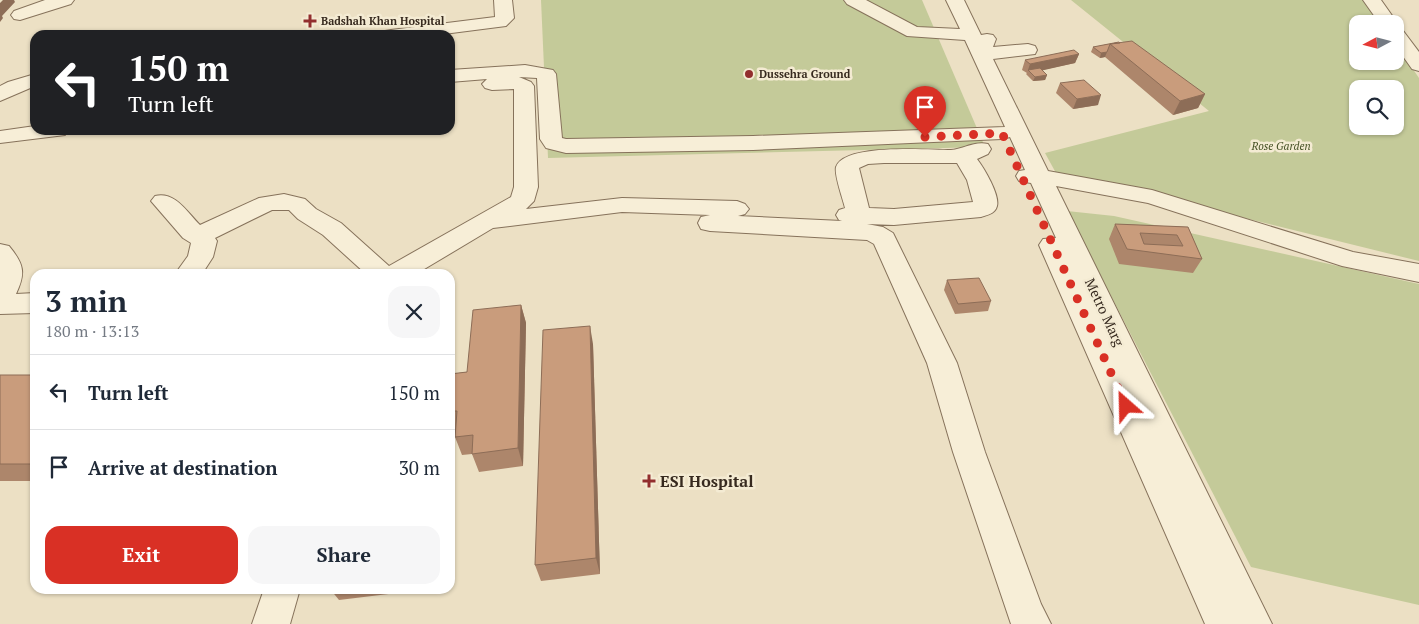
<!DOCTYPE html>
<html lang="en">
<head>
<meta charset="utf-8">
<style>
	:root { --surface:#fff; --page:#f6f6f7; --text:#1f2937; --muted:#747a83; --line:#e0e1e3; --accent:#d93025 }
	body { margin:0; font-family:"PT Serif",serif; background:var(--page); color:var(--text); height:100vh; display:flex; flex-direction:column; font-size:19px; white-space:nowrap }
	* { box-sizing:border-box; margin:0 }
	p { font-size:16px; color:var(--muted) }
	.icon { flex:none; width:28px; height:28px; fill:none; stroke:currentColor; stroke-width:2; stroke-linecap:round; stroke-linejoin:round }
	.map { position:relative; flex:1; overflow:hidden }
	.panel { position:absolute; left:30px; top:269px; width:425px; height:325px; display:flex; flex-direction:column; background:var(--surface); border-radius:15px; box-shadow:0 1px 4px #0004 }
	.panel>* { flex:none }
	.banner { position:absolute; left:30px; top:30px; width:425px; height:105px; border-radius:15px; box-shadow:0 1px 4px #0004; background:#202124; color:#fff; overflow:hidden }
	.needle { width:32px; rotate:263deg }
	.fabs { position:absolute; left:1349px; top:15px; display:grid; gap:10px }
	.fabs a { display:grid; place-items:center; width:55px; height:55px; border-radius:10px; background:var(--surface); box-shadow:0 1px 4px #0004; font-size:25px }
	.pin { position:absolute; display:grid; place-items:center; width:42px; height:42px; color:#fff; margin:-51px -21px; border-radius:50% 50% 50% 0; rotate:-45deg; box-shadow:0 0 5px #0007 }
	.pin .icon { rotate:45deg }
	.me { position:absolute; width:55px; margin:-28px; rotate:335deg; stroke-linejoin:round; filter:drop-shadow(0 0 4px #0008) }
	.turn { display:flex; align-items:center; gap:18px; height:105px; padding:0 15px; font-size:22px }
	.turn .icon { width:65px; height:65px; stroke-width:2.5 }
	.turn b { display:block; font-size:35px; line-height:42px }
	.round { display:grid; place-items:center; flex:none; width:52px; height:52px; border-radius:15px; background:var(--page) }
	.summary { display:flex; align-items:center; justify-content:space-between; height:85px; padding:0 15px }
	h1 { font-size:30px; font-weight:700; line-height:38px }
	.cta { display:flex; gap:10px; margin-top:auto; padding:10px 15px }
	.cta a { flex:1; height:58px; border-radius:15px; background:var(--accent); color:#fff; font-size:20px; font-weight:700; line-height:58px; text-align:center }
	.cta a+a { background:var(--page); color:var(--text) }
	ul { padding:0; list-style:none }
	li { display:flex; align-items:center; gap:15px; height:75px; padding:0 15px; border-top:1px solid var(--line) }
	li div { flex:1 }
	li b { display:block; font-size:19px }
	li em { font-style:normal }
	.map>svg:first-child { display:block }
	.green { fill:#c4ca99; fill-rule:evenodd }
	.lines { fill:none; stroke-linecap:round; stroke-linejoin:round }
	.minor-casing { stroke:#86725b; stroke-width:2 }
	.minor { fill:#f7eed7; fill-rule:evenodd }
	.wall { fill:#ad866b }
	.shaded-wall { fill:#8d6d57 }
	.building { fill:#c99c7c; stroke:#8d6d57; fill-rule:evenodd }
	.route { stroke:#d93025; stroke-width:9; stroke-dasharray:0 16.2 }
	.poi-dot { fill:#922e2e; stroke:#f4ebd3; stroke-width:2 }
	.labels { text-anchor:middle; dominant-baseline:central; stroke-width:5; stroke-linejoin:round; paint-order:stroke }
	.far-poi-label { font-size:11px; font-weight:bold; fill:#372a1f; stroke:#f4ebd3; text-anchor:start }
	.far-park-label { font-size:11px; font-style:italic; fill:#475226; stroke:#f4ebd3 }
	.street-label { font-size:14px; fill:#372a1f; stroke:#f4ebd3 }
	.near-poi-label { font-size:16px; font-weight:bold; fill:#372a1f; stroke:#f4ebd3; text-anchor:start }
</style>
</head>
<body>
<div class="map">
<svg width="1419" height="624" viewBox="0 0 1419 624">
	<rect width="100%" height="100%" fill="#ece0c4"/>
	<g class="green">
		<polygon points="541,0 922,0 985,147 548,158"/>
		<path d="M1071,0H1365L1381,24H1358V61H1395V43L1419,78V261L1159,197L1062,184L1045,153L1209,111ZM1358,89H1395V126H1358Z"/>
		<polygon points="1067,211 1114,216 1419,284 1419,605 1251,567"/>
	</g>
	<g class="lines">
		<defs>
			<g id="minor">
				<polygon points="45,0 74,0 71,4 20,20 14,19 11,15 14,11"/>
				<polygon points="494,0 512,0 514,18 506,26 436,35 382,35 385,31 391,30 495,17"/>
				<path d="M844,0H866L917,27L960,29L946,0H964L981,35L987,34L993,35L996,39L993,47L1028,44L1035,46L1037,50L1035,54L993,59L1048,171L1152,190L1353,252L1419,264V282L1342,266L1148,203L1056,186L1272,624H1205L1039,245L1043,239L1056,238L1031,183L1019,181L1016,176L1019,171L1025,170L1010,137L1002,139L753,150L566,153L546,148L540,139L537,78L519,77L531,82L534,86L538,187L534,201L526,209L622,198L737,201L745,204L749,209L745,214L738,216L842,221L839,220L836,215L839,210L845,208C843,199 834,175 836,167C844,143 930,150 951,150C964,149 974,141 988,144L991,149L988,154L977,159C984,168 1000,195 997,206C995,214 987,215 981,217L894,225L867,224L883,227L893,233L957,363L985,452L1041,604L1051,624H1011L953,452L927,363L874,244L867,240L710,231L701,229L698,223L701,217L710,215L622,212L493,228L416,274H366L323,235L298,219L289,210H272L215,238L217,241L213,257L202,274H175L188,256L191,243L183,238L151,201L155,196C175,191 187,212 200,225L259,198L284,194L305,199L316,209L341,223L389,266L511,197L514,187V89L492,90L485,88L482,84L487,79L450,82V70L525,65L553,70L556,74L562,138L566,139L753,136L1005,127L965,40L907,36L847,4ZM884,163H957L967,180L973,202L894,209L869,208L859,168L868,164Z"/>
				<polygon points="1363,0 1381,0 1398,24 1396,27 1401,28 1419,52 1419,71 1412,69 1395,45 1395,24 1380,24"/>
				<polygon points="35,74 35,86 0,101 0,86 8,82"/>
				<polygon points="35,126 35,130 68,130 65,135 57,136 0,143 0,131"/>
				<path d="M0,244L9,246C24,264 26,273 16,294L35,293V313L0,314Z"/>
				<polygon points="264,589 300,589 290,624 252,624"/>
			</g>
		</defs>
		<use href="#minor" class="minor-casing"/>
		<use href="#minor" class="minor"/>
	</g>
	<g class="wall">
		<polygon points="1119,42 1205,94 1198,108 1173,115 1105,57 1100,58 1091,52 1093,47"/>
		<polygon points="1079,54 1075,63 1042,70 1047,75 1045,80 1033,81 1026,74 1027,73 1022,70 1025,60"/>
		<polygon points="1060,83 1098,105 1073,109 1056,93"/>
		<polygon points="1115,224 1188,227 1202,259 1193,273 1119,264 1109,239"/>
		<polygon points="947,280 991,301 988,311 955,314 944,290"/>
		<polygon points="521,305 526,323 523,466 479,472 472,454 462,455 455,437 455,430 450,430 450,374 467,372"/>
		<polygon points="593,344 600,574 541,581 535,565"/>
		<rect x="0" y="375" width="35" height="106"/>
		<polygon points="330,589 405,589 405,592 339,600"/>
	</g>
	<g class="shaded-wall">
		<polygon points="3,0 14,0 15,2 2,16 3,18 0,22 0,3"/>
		<polygon points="1107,52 1105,57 1100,58 1101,53"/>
		<polygon points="1079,54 1075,63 1031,73 1028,70 1030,64"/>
		<polygon points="1047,75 1045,80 1033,81 1035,77"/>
		<polygon points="1205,94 1198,108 1173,115 1180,101"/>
		<polygon points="1101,95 1098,105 1073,109 1077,99"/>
		<polygon points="521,305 526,323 523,466 518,448"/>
		<polygon points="590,326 593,344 600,574 596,558"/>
	</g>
	<g class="building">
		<polygon points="1132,41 1205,94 1180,101 1110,44"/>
		<polygon points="1119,42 1120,43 1110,44 1107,52 1101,53 1093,47"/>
		<polygon points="1074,50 1079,54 1030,64 1025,60"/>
		<polygon points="1040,68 1047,75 1035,77 1028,70"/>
		<polygon points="1084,80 1101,95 1077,99 1060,83"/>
		<path d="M1115,224L1188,227L1202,259L1127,249ZM1140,233L1177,235L1183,246L1144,244Z"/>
		<polygon points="979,278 991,301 958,304 947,280"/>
		<polygon points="521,305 518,448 472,454 473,435 455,437 457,411 450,411 450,374 467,372 473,310"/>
		<polygon points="590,326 596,558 535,565 543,330"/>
		<rect x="0" y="375" width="35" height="89"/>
	</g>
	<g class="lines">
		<polyline class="route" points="925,137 1002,133 1126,406"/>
	</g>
	<g class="poi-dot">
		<path d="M307.5 13.5h5v5h5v5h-5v5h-5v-5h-5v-5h5z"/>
		<circle cx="749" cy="74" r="5"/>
		<path d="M646.5 473.5h5v5h5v5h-5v5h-5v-5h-5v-5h5z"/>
	</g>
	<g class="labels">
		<g class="far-poi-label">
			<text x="321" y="21">Badshah Khan Hospital</text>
			<text x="759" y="74">Dussehra Ground</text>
		</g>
		<g class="far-park-label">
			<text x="1281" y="146">Rose Garden</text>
		</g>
		<g class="street-label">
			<text transform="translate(1105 312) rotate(65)">Metro Marg</text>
		</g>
		<g class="near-poi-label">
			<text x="660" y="481">ESI Hospital</text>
		</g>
	</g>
</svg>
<div class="fabs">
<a><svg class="needle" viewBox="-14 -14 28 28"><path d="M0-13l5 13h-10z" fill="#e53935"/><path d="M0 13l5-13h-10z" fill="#747a83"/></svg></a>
<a><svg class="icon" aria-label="search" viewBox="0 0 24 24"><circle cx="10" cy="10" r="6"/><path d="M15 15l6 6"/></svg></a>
</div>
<div class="pin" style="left:925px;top:137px;background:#d93025"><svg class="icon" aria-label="arrive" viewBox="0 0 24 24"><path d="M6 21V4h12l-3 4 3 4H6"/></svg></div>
<svg class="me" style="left:1126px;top:406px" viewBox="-20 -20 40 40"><path d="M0-17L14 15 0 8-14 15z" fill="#d93025" stroke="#fff" stroke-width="4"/></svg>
<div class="banner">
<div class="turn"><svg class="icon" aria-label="left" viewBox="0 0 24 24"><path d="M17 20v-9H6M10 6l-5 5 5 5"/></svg><div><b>150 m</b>Turn left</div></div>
</div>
<section class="panel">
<div class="summary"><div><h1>3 min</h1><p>180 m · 13:13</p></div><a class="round"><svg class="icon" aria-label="close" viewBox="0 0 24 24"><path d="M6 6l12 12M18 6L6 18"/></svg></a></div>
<ul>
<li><svg class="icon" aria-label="left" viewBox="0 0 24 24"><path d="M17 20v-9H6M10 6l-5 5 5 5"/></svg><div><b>Turn left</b></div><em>150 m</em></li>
<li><svg class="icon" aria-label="arrive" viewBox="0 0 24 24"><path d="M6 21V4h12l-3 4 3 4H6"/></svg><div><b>Arrive at destination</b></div><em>30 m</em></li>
</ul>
<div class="cta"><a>Exit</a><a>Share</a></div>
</section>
</div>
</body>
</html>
